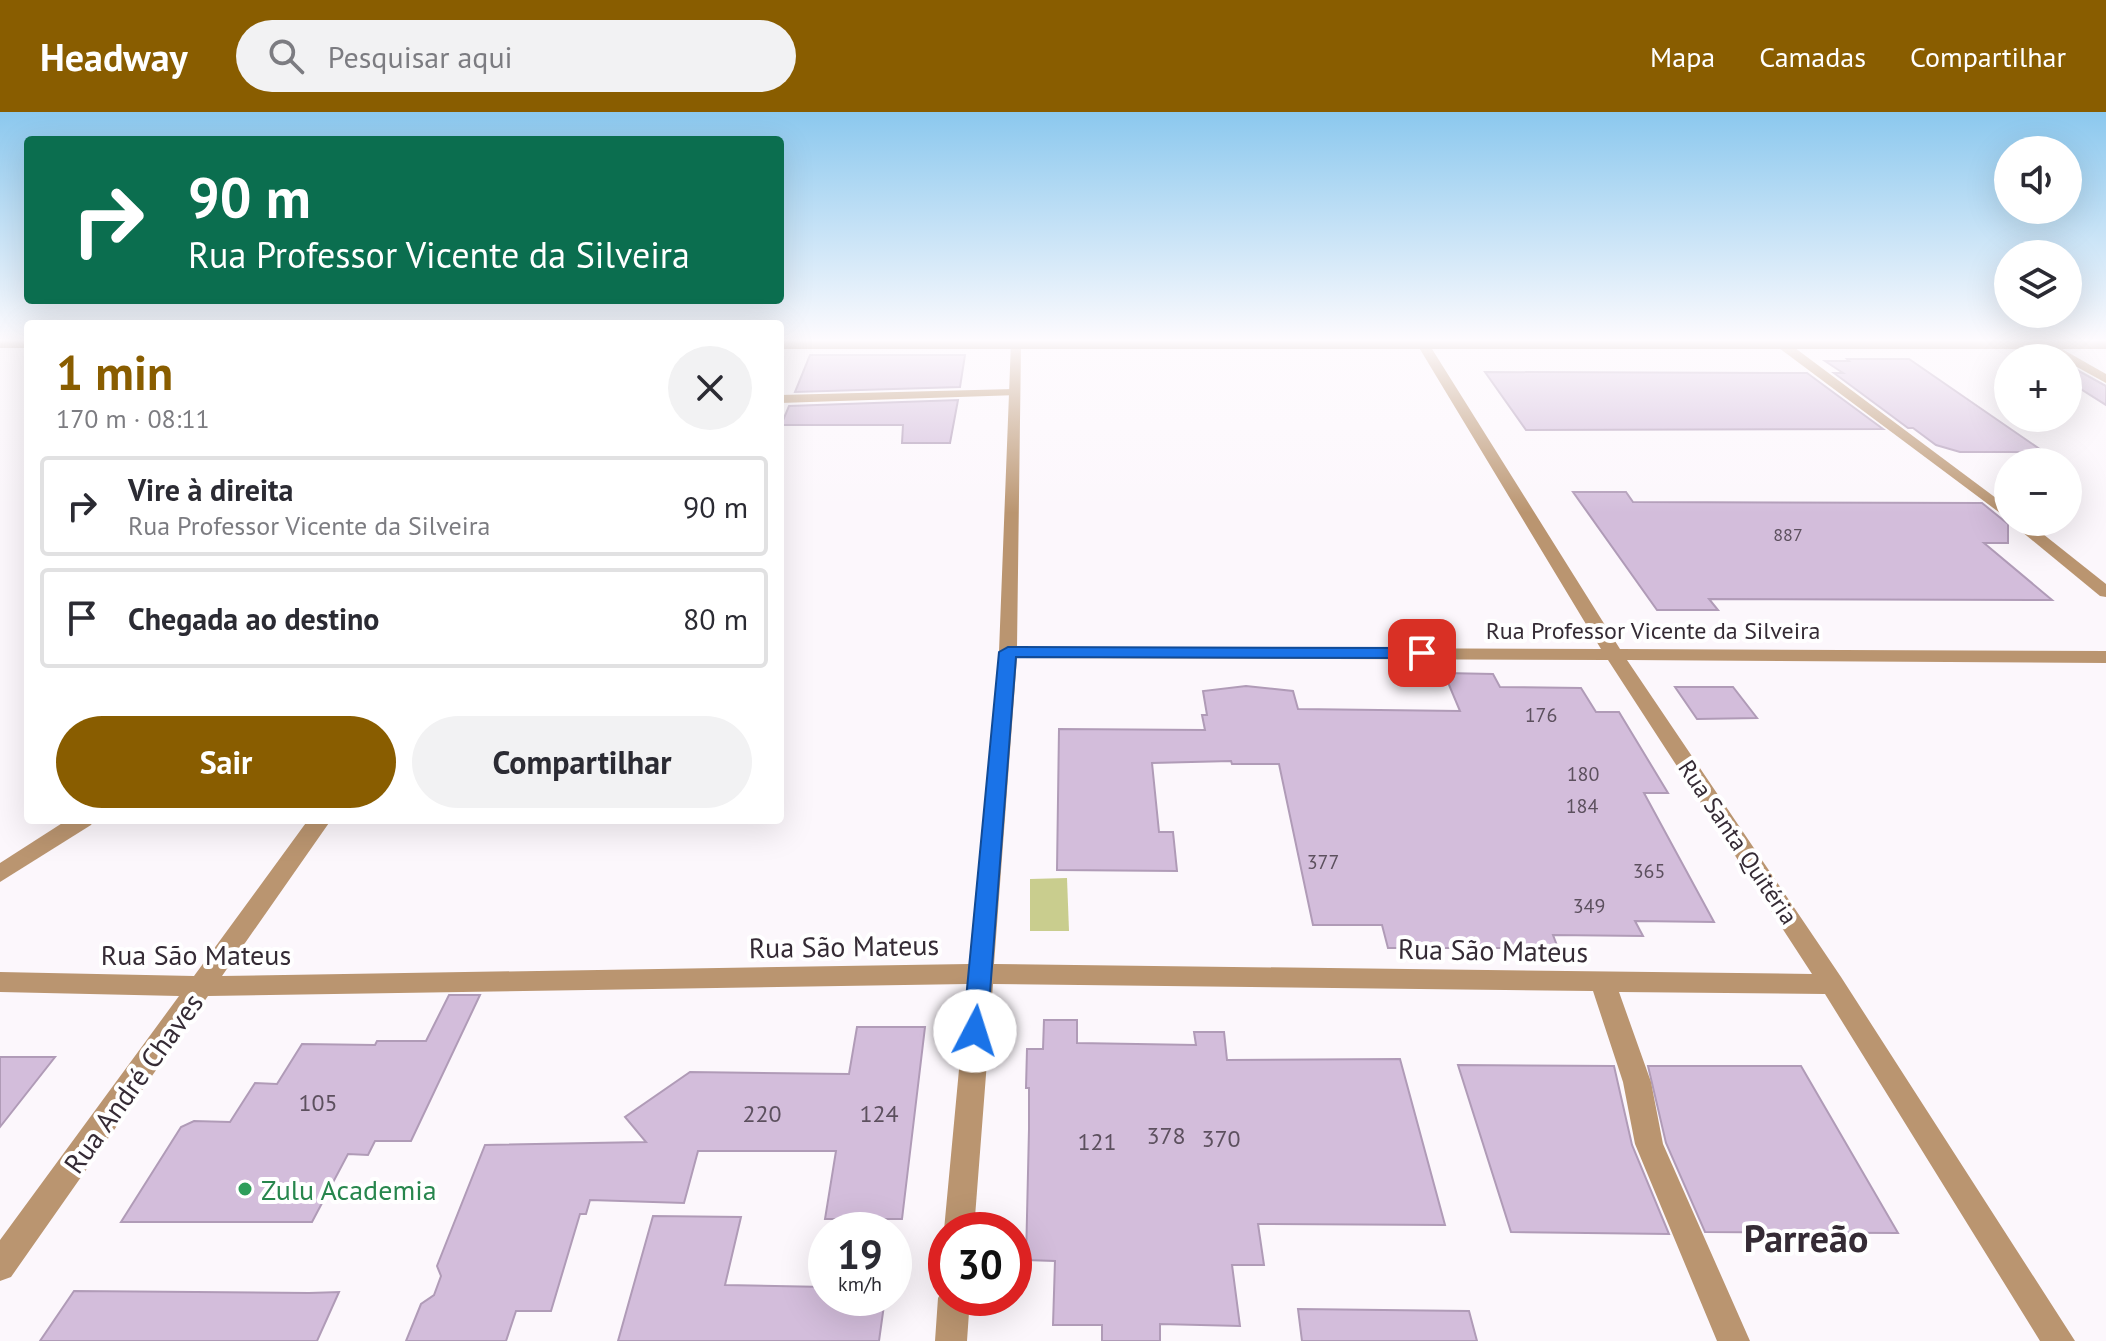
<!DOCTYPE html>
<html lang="pt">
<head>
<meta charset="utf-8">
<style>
	:root { --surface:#fff; --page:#f2f2f3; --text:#2b2b33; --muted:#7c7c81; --line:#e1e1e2; --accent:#895d00 }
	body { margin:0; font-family:"PT Sans",sans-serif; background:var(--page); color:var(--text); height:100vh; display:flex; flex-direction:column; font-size:30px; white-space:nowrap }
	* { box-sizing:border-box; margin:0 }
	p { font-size:26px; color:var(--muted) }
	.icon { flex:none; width:44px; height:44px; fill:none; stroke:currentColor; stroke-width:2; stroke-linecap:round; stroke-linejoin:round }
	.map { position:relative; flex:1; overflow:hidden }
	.details { position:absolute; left:24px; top:208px; width:760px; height:504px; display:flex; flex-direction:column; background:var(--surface); border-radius:8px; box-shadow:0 8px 32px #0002 }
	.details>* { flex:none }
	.banner { position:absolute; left:24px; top:24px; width:760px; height:168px; border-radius:8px; box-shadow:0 8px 32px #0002; background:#0b6e4f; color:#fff; overflow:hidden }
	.buttons { position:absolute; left:1994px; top:24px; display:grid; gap:16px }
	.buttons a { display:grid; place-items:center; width:88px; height:88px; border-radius:50%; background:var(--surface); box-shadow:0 8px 32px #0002; font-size:40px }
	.speed { position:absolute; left:808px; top:1100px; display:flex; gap:16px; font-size:40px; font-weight:700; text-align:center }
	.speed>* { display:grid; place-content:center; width:104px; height:104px; border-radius:50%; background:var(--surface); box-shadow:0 8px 32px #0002; line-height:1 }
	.speed small { font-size:20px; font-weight:400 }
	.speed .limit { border:12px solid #d22; background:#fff; color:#111 }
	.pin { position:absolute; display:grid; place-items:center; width:68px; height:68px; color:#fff; margin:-34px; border-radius:16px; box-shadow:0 4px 12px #0006 }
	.me { position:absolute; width:88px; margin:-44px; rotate:5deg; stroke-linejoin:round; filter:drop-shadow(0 0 6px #0008) }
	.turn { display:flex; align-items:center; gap:28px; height:168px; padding:0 32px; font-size:36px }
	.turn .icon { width:104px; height:104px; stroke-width:2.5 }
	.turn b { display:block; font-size:56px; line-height:68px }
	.round { display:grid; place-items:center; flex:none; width:84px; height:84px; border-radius:42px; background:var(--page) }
	.overview { display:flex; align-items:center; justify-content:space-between; height:136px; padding:0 32px }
	h1 { font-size:48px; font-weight:600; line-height:60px; color:var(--accent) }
	.button { display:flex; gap:16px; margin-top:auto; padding:16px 32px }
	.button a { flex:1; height:92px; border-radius:48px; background:var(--accent); color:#fff; font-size:32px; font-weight:600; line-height:92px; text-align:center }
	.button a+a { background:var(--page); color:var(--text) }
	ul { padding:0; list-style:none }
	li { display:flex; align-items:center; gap:24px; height:100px; margin:0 16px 12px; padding:0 16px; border:4px solid var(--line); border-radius:8px }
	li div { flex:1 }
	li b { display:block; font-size:30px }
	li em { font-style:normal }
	header { display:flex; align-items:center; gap:48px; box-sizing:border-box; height:112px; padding:0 40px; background:var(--accent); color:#fff }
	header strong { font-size:38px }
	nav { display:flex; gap:44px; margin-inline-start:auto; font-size:28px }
	.search { width:560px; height:72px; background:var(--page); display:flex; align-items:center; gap:20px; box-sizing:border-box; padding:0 28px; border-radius:44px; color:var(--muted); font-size:30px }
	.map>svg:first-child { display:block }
	.green { fill:#c9cd8e }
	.building { fill:#d3bddb; stroke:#b09bb7; stroke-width:2 }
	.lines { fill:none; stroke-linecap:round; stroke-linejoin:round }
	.service { fill:#ba9570; fill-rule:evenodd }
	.minor { fill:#ba9570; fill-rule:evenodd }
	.primary { fill:#6f491f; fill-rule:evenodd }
	.route { fill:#1a73e8; stroke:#114b97; stroke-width:2 }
	.leisure-dot { fill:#2e9e5b; stroke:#fff; stroke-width:3 }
	.labels { text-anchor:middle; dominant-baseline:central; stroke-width:8; stroke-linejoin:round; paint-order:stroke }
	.far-number-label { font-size:18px; fill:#5c505e }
	.number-label { font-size:20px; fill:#5c505e }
	.street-label { font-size:24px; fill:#352b35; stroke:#fff }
	.near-number-label { font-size:24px; fill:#5c505e }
	.near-street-label { font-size:28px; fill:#352b35; stroke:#fff }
	.near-leisure-label { font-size:28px; fill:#27864d; stroke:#fff; text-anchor:start }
	.near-district-label { font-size:38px; font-weight:bold; fill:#352b35; stroke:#fff }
</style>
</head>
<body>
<header>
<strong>Headway</strong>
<div class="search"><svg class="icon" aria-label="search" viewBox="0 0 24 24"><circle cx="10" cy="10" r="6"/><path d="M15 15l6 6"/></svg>Pesquisar aqui</div>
<nav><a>Mapa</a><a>Camadas</a><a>Compartilhar</a></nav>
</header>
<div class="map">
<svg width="2106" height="1229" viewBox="0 0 2106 1229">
	<rect width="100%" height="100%" fill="#fcf7fc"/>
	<polygon class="green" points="1067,766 1069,819 1030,819 1030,767"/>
	<g class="building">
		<polygon points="810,243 965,243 960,275 795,280"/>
		<polygon points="1847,247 1909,247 2044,340 1960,340 1936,333 1913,316 1908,316 1834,261 1843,261 1825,249 1849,249"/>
		<polygon points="2068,253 2106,274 2106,293 2068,269"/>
		<polygon points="1485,260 1807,261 1883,317 1526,318"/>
		<polygon points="958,288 950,331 902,331 903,313 781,313 789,294"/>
		<polygon points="1573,380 1626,380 1633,390 1982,391 2008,412 2008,431 1984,431 2052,488 1709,487 1718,498 1657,498"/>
		<polygon points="1444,561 1493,562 1500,575 1581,576 1596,600 1619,600 1668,681 1644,681 1714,810 1635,809 1643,824 1553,823 1558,836 1388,836 1382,813 1313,813 1279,652 1232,652 1231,649 1152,651 1159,720 1173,720 1177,759 1057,758 1059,617 1205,618 1202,603 1207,603 1203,579 1246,574 1293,579 1298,597 1460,599"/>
		<polygon points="1675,575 1733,575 1757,606 1697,607"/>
		<polygon points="449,883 480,883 411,1029 375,1029 368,1043 348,1042 312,1110 121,1110 181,1015 194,1009 230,1010 255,971 277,972 302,932 375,933 377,929 426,929"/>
		<polygon points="1044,908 1077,908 1077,931 1196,933 1194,920 1224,920 1227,948 1400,947 1445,1113 1258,1112 1264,1153 1232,1153 1240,1214 1160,1212 1160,1229 1102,1229 1102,1213 1053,1213 1055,1149 1026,1148 1029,1017 1029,976 1026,976 1027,937 1043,937"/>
		<polygon points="857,915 925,915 902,1107 825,1107 836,1039 698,1039 684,1091 590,1088 586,1102 580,1102 551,1199 516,1199 506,1229 406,1229 421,1192 434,1183 441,1164 437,1154 485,1033 646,1030 625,1005 690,960 849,962"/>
		<polygon points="0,945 55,945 0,1015"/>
		<polygon points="1458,953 1614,954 1632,1033 1669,1122 1511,1120"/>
		<polygon points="1648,954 1801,954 1898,1121 1705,1120 1666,1031"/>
		<polygon points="653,1104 741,1105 725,1173 826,1175 826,1186 885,1186 879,1229 618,1229"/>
		<polygon points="74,1179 309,1181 339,1180 317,1229 40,1229"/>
		<polygon points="1298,1197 1469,1199 1477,1229 1302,1229"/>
	</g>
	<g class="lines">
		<polygon class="service" points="1014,277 1018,279 1018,283 780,291 780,283"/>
		<g class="minor">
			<path d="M1415,229H1427L1620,537L2106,539V551L1627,548L1841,865L2075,1229H2040L1825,882L1619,880L1651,970L1663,1032L1750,1229H1717L1635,1032L1623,970L1593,879L993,872L974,1118H946V1123L944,1118L967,872L208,884L11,1165L0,1169V1128L179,884L0,880V860L194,864L308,708H331L222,864L969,852L999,540L1011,230L1021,233L1017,535L1601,537ZM1017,546L1608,548L1812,862L994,852Z"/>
			<polygon points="2048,229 2106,262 2106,271 2068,250 2068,246 2061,246 2044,236 2044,230"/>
			<polygon points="1779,230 1787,230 2008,395 2008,407 1779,236"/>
			<polygon points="2010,410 2028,410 2106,472 2106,485 2100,484"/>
			<polygon points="67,708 94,708 91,713 0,770 0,751"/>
			<polygon points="946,1173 946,1186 970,1186 967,1229 935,1229 938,1186"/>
		</g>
		<g class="primary">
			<rect x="0" y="229" width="28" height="7"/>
			<rect x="780" y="229" width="1326" height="8"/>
		</g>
	</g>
	<linearGradient id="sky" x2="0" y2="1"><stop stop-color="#8bc8ee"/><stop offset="0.57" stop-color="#fefbfe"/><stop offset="1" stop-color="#fefbfe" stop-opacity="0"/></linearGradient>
	<rect width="2106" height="401" fill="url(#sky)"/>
	<polygon class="route" points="1008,535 1422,536 1430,541 1422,546 1016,545 987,919 983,926 975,929 967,926 963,919 999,540"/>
	<circle class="leisure-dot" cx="245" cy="1077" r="8"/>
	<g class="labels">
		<g class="far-number-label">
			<text x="1788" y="422">887</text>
		</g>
		<g class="number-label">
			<text x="1541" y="603">176</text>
			<text x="1583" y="662">180</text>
			<text x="1582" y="694">184</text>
			<text x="1323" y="750">377</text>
			<text x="1649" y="759">365</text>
			<text x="1589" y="794">349</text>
		</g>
		<g class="street-label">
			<text x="1653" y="518">Rua Professor Vicente da Silveira</text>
			<text transform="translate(1738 730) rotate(56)">Rua Santa Quitéria</text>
		</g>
		<g class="near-number-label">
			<text x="318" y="990">105</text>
			<text x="762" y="1001">220</text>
			<text x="879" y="1001">124</text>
			<text x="1166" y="1023">378</text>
			<text x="1221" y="1026">370</text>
			<text x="1097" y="1029">121</text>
		</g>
		<g class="near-street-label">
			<text transform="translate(844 834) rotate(-1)">Rua São Mateus</text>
			<text transform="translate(1493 838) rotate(1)">Rua São Mateus</text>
			<text x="196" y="842">Rua São Mateus</text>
			<text transform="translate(133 971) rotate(-54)">Rua André Chaves</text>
		</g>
		<g class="near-leisure-label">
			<text x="261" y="1077">Zulu Academia</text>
		</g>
		<g class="near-district-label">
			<text x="1806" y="1125">Parreão</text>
		</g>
	</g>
</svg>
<div class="buttons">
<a><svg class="icon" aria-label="sound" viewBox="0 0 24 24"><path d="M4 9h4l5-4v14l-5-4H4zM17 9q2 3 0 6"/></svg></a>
<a><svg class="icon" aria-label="layers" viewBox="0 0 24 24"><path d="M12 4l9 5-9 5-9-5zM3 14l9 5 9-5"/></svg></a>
<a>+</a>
<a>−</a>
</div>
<div class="speed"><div>19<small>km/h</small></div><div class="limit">30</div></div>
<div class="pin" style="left:1422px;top:541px;background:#d93025"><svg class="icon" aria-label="arrive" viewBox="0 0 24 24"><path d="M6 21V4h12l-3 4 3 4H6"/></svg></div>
<svg class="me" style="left:975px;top:919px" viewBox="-20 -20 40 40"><circle r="19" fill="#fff"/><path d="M0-13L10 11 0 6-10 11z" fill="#1a73e8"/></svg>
<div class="banner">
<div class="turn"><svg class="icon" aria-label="right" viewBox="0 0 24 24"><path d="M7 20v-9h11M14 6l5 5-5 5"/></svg><div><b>90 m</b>Rua Professor Vicente da Silveira</div></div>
</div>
<section class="details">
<div class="overview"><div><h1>1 min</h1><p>170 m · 08:11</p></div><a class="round"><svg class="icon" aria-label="close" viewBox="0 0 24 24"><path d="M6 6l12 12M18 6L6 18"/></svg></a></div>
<ul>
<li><svg class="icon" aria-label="right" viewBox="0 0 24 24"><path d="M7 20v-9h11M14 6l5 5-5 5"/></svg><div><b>Vire à direita</b><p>Rua Professor Vicente da Silveira</p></div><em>90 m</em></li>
<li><svg class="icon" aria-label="arrive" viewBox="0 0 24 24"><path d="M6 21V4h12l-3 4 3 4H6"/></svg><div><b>Chegada ao destino</b></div><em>80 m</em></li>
</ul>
<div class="button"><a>Sair</a><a>Compartilhar</a></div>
</section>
</div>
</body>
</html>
